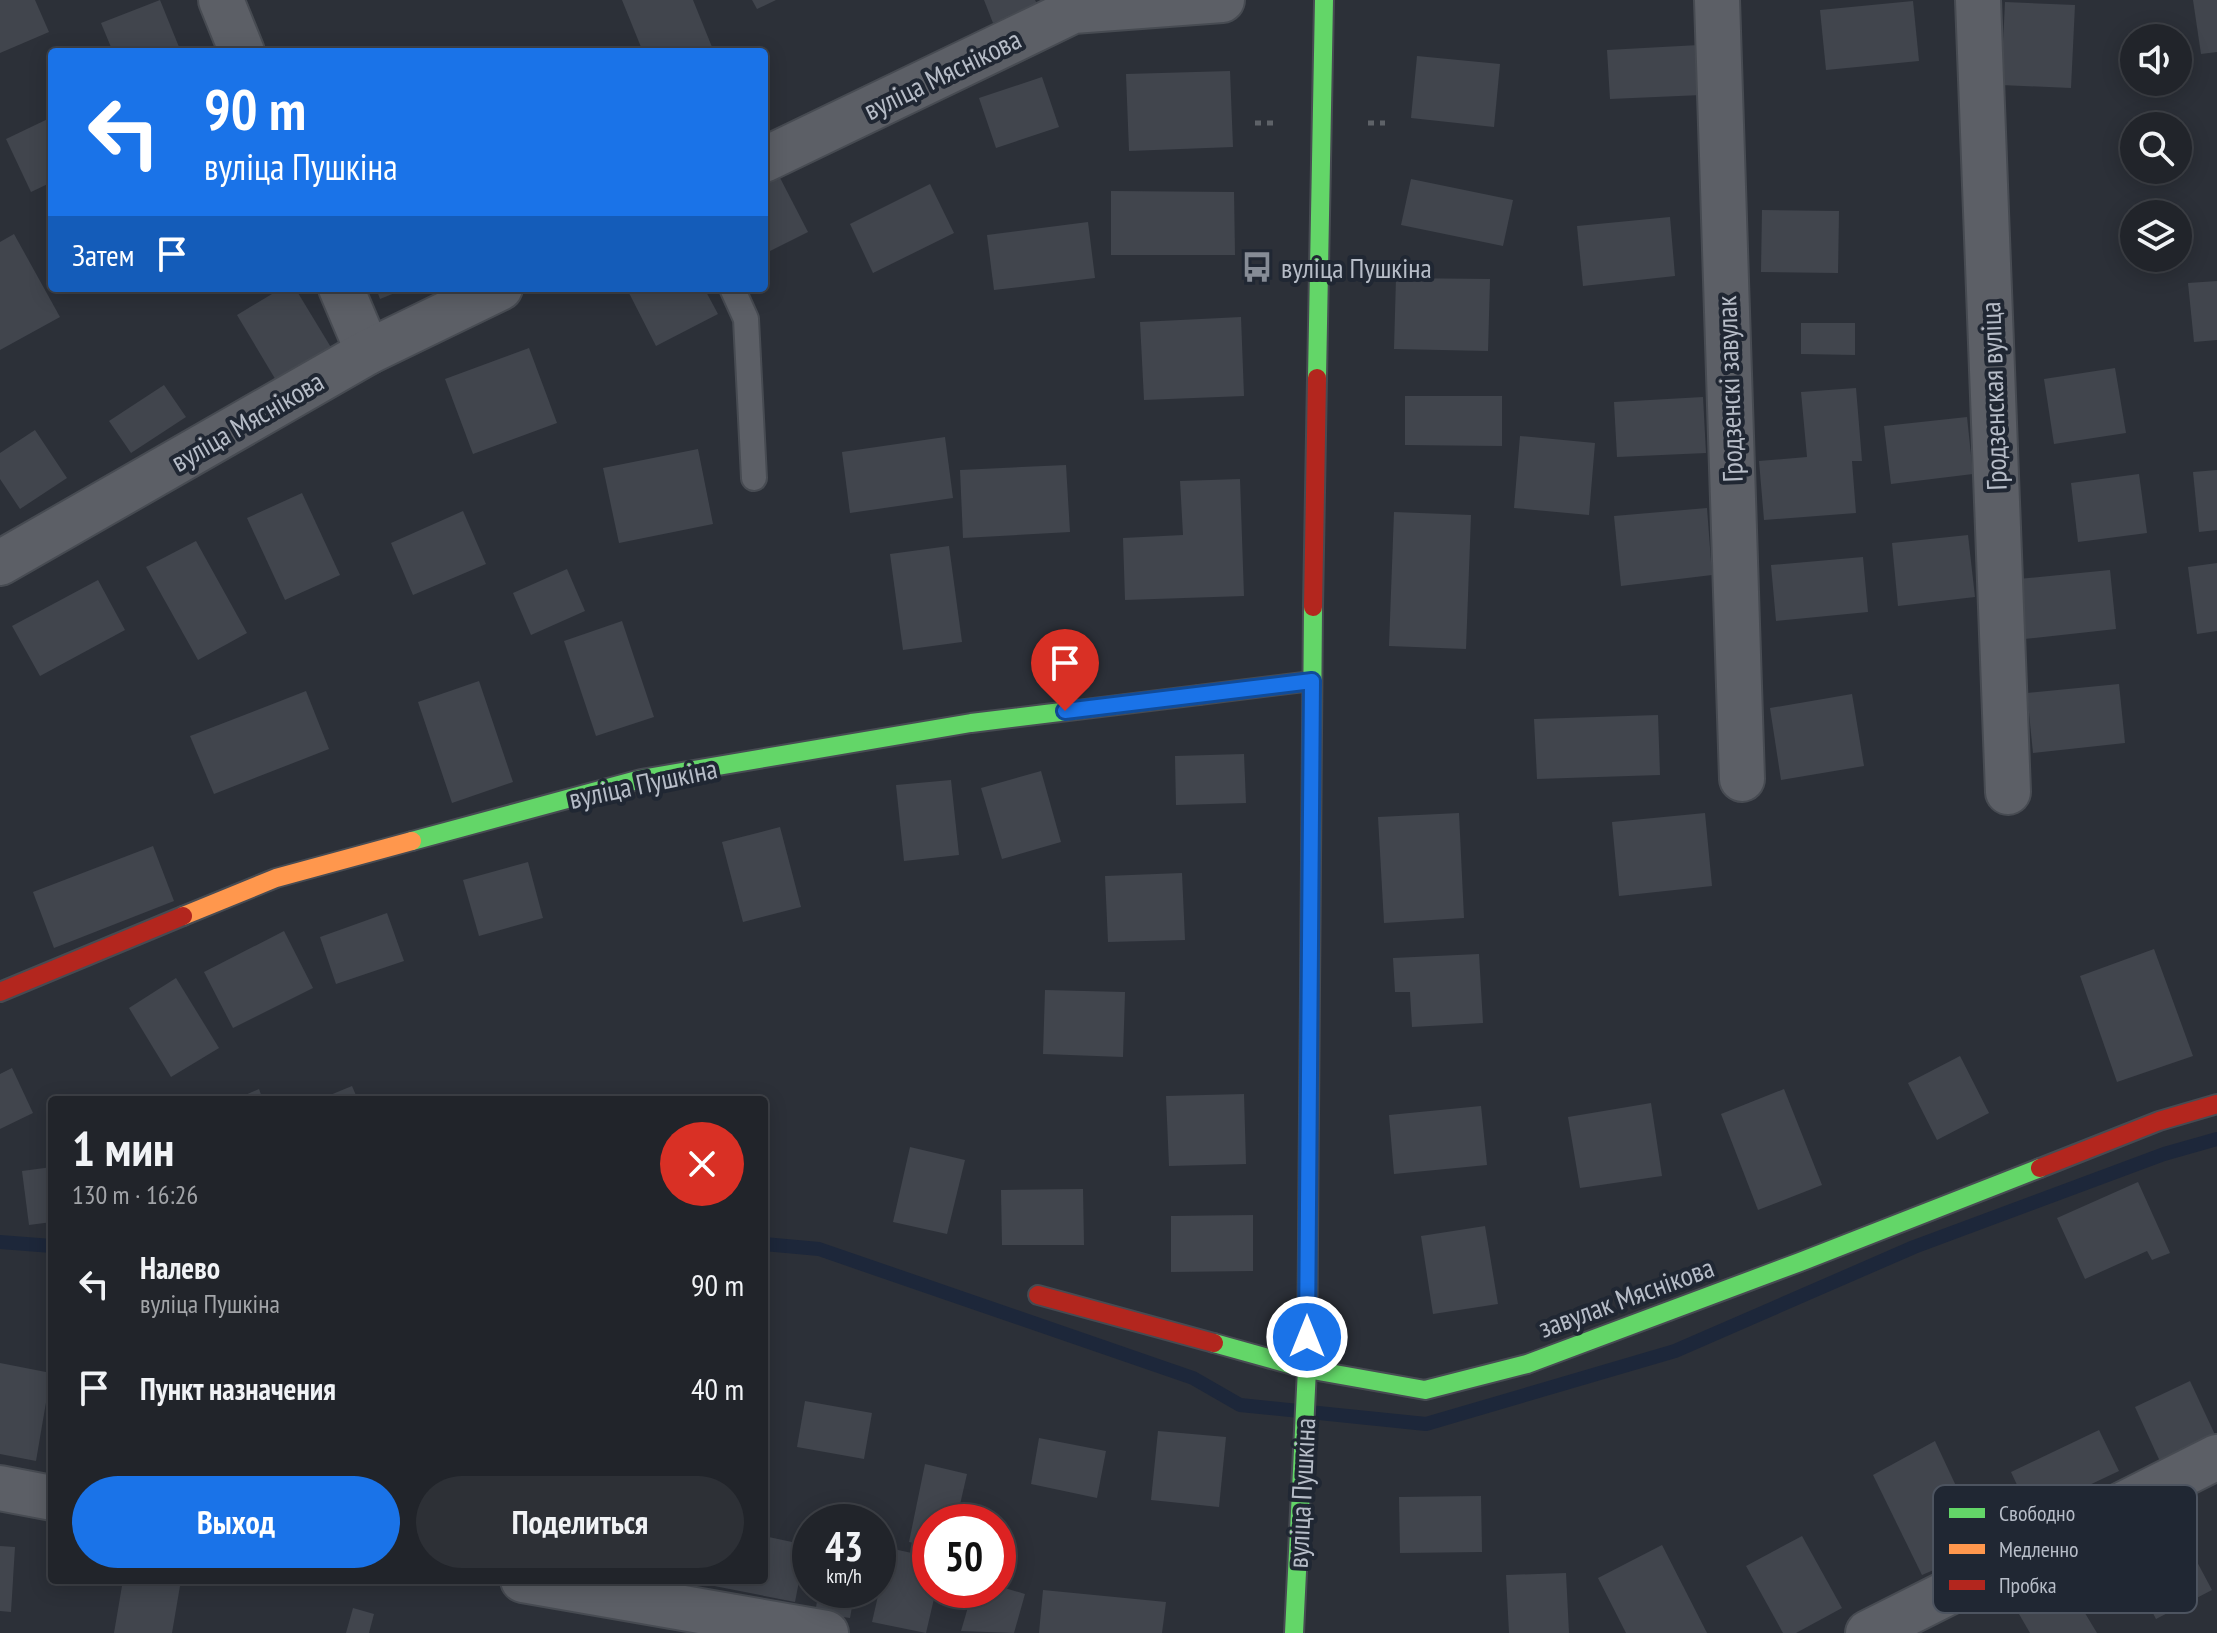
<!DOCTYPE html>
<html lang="ru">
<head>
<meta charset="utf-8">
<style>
	:root { --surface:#21242a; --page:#2d3036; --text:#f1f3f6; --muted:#a2a4a8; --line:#3e4147; --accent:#1a73e8 }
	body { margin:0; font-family:"PT Sans Narrow",sans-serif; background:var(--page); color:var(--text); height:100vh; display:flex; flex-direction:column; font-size:30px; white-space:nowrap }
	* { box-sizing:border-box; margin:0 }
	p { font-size:26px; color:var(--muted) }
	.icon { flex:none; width:44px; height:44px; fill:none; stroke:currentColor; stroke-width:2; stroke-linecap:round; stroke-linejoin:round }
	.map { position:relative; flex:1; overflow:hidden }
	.details { position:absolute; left:48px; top:1096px; width:720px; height:488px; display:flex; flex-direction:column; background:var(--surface); border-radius:8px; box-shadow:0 4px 20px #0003,0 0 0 2px var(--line) }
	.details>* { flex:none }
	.banner { position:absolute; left:48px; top:48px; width:720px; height:244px; border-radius:8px; box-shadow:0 4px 20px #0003,0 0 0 2px var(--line); background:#1a73e8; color:#fff; overflow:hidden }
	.tools { position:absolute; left:2120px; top:24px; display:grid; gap:16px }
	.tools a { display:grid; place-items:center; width:72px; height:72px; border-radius:50%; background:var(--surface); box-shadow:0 4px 20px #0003,0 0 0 2px var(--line); font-size:40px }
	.speed { position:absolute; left:792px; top:1504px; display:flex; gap:16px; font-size:40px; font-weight:700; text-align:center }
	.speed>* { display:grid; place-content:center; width:104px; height:104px; border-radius:50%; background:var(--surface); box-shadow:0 4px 20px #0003,0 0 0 2px var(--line); line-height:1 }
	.speed small { font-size:20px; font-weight:400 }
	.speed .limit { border:12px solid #d22; background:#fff; color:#111 }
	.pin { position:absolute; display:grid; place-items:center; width:68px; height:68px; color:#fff; margin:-82px -34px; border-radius:50% 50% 50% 0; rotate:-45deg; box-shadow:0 0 8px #0007 }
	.pin .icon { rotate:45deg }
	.me { position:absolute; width:88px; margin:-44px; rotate:0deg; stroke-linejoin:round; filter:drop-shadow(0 0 6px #0008) }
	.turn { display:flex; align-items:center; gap:28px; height:168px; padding:0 24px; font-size:36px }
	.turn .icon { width:104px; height:104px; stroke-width:2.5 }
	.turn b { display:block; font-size:56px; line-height:68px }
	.then { display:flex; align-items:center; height:76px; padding:0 24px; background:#0003; gap:16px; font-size:30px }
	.round { display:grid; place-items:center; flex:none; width:84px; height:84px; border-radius:42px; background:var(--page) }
	.summary { display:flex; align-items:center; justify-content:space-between; height:136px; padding:0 24px }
	h1 { font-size:48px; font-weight:700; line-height:60px }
	.primary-button { display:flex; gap:16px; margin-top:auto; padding:16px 24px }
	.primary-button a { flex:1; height:92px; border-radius:48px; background:var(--accent); color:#fff; font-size:32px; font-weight:700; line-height:92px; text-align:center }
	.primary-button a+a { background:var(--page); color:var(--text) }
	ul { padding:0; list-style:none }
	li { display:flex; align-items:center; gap:24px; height:104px; padding:0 24px }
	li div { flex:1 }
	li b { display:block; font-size:30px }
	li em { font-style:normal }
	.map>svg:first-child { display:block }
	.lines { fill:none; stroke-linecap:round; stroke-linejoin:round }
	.stream { stroke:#1d273a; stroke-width:14 }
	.building { fill:#41454d }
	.lane-casing { stroke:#474b52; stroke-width:28 }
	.street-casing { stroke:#474b52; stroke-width:48 }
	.fast-casing { stroke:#474b52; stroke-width:22 }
	.slow-casing { stroke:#474b52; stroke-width:22 }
	.jam-casing { stroke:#474b52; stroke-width:22 }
	.path { stroke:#5e6268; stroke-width:5; stroke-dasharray:6 6; stroke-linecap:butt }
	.lane { stroke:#5c5f66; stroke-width:24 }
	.street { stroke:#5c5f66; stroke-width:44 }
	.fast { stroke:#63d668; stroke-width:18 }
	.slow { stroke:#ff974d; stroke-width:18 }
	.jam { stroke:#b3261e; stroke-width:18 }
	.route-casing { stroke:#114b97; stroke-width:20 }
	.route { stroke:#1a73e8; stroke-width:14 }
	.labels { text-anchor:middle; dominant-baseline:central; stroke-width:8; stroke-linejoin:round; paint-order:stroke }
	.street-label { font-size:28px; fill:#b7bdc8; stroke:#202733 }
	.poi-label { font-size:28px; fill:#b7bdc8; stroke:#202733; text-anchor:start }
	.key { fill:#202733; stroke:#4d5460; stroke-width:2 }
	.key-label { font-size:22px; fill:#b7bdc8 }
</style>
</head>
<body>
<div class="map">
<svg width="2217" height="1633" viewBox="0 0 2217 1633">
	<rect width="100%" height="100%" fill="#2c3038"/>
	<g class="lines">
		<g class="stream">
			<polyline points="0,1242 52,1246"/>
			<polyline points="764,1244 819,1249 1193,1378 1240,1405 1426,1424 1675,1351 1914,1247 2164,1154 2217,1139"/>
		</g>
	</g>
	<g class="building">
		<polygon points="0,0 35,0 49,32 0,53"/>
		<polygon points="160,0 181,52 113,52 101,23"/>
		<polygon points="622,0 693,0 714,52 643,52"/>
		<polygon points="752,0 776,0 757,9"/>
		<polygon points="984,0 1035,0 1038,6 993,23"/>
		<polygon points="2193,0 2217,0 2217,52 2201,54"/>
		<polygon points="1913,1 1919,61 1826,70 1820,10"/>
		<polygon points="2005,2 2075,5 2071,88 2001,85"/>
		<polygon points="1699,45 1702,95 1610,99 1607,50"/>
		<polygon points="1417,56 1500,64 1494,127 1411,118"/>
		<polygon points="1230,71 1233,147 1129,151 1126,74"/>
		<polygon points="1042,77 1059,127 996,148 979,98"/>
		<polygon points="52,117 52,182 31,192 6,139"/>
		<polygon points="778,174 808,232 764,254 764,182"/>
		<polygon points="1411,179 1513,200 1503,246 1401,225"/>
		<polygon points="930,184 954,233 873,273 850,224"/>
		<polygon points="1111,191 1234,192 1235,255 1111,255"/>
		<polygon points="1762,210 1839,211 1838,273 1761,272"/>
		<polygon points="1670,217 1675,276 1583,286 1577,226"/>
		<polygon points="1088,222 1095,278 994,290 987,235"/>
		<polygon points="14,234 60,317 0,350 0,242"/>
		<polygon points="1396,278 1490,279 1488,351 1394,349"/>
		<polygon points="2217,281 2217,340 2194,342 2188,283"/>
		<polygon points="282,288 295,288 335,354 280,387 237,315"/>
		<polygon points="376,288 407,288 380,299"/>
		<polygon points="634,288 704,288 718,314 656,346 628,291"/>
		<polygon points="1241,317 1244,396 1144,400 1140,322"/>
		<polygon points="1801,323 1855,323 1855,355 1801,354"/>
		<polygon points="529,348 557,423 473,454 445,379"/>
		<polygon points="2115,368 2126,433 2054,444 2044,379"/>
		<polygon points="164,385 186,417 131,453 109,421"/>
		<polygon points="1856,388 1862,461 1852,461 1856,513 1764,520 1759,461 1807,457 1801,392"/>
		<polygon points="1405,396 1502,396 1502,446 1405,445"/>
		<polygon points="1703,397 1706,453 1617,457 1614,402"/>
		<polygon points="1967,417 1973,474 1891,484 1884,426"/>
		<polygon points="35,430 67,478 20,509 0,479 0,453"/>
		<polygon points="1520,436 1595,443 1589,515 1514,508"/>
		<polygon points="945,437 953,498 850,513 842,452"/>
		<polygon points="698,449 713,524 619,543 603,468"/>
		<polygon points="1066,465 1070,532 963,538 960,470"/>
		<polygon points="2217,470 2217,530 2199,532 2193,472"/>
		<polygon points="2139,474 2147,533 2078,542 2071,483"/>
		<polygon points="1240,479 1244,596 1125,600 1123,538 1183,535 1180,481"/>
		<polygon points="302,493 340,575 285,600 247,518"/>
		<polygon points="1707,508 1712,575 1621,586 1614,516"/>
		<polygon points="463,511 486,564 413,595 391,543"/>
		<polygon points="1394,512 1471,515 1466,649 1389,646"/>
		<polygon points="1968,535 1975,597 1898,606 1892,543"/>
		<polygon points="196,541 247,633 198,660 146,567"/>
		<polygon points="949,546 962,642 903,650 890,554"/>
		<polygon points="1863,557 1868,612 1776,621 1771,565"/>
		<polygon points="2217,563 2217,631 2197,634 2188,567"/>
		<polygon points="567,569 585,611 531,635 513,593"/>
		<polygon points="2110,570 2116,629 2024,639 2018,579"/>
		<polygon points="98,580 125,630 40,676 12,626"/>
		<polygon points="622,621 654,717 596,736 564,641"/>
		<polygon points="479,681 513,782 452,803 418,702"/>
		<polygon points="2119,684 2125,743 2033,753 2027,693"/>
		<polygon points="306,691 329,749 214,794 190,736"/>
		<polygon points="1852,694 1864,766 1781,780 1770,708"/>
		<polygon points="1658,715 1660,775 1537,779 1534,719"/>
		<polygon points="1244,754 1246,803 1176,805 1175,756"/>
		<polygon points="1041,771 1061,842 1002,859 981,788"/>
		<polygon points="951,780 959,855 904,861 896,785"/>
		<polygon points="1459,813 1464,918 1384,923 1378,817"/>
		<polygon points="1705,813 1712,886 1619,896 1612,822"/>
		<polygon points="780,827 801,907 743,922 722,842"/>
		<polygon points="153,846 174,901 54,948 33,892"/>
		<polygon points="528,862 543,918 479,936 463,880"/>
		<polygon points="1182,873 1185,940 1108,942 1105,876"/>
		<polygon points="387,913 404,961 336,984 320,937"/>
		<polygon points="284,931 313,988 233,1028 204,972"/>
		<polygon points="2154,949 2193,1056 2117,1082 2080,976"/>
		<polygon points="1479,954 1483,1023 1412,1027 1410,992 1395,992 1393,958"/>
		<polygon points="176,978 219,1048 171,1077 129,1008"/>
		<polygon points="1045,990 1125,992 1123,1057 1043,1054"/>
		<polygon points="1960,1056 1989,1113 1937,1140 1908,1083"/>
		<polygon points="12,1068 33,1113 0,1129 0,1074"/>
		<polygon points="352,1086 358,1100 318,1100"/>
		<polygon points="259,1089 263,1100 234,1100"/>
		<polygon points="1784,1089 1822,1185 1758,1210 1721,1114"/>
		<polygon points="1244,1094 1246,1164 1169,1166 1166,1096"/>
		<polygon points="1651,1103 1662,1176 1580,1188 1568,1117"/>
		<polygon points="1481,1106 1487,1165 1394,1174 1389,1115"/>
		<polygon points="910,1147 965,1160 947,1234 893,1222"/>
		<polygon points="52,1167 52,1222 29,1225 22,1171"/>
		<polygon points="2138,1182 2170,1253 2152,1260 2147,1251 2085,1279 2057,1218"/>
		<polygon points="1083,1189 1084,1245 1002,1245 1001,1190"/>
		<polygon points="1253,1215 1253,1271 1171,1272 1171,1216"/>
		<polygon points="1485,1226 1498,1304 1433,1314 1421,1236"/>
		<polygon points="0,1363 51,1373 36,1461 0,1454"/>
		<polygon points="2190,1381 2217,1439 2163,1468 2135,1407"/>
		<polygon points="805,1401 872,1413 864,1459 797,1447"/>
		<polygon points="2099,1430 2119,1471 2030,1513 2011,1472"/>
		<polygon points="1158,1431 1226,1437 1219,1507 1151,1500"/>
		<polygon points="1039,1438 1106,1451 1097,1498 1031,1484"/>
		<polygon points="1935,1441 1985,1548 1922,1575 1873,1475"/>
		<polygon points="925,1464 967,1474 956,1522 930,1522 930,1547 909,1542"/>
		<polygon points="1481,1496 1482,1552 1400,1553 1399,1497"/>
		<polygon points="2179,1528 2212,1590 2156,1619 2128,1565 2167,1545 2162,1537"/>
		<polygon points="764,1536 806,1545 795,1602 699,1583 700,1580 764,1580"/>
		<polygon points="1802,1536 1842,1608 1796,1633 1783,1633 1746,1566"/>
		<polygon points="1662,1545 1707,1633 1626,1633 1598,1578"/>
		<polygon points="0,1546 15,1547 11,1612 0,1611"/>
		<polygon points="889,1548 930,1557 930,1590 936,1590 926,1633 872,1622"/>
		<polygon points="1566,1573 1569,1633 1509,1633 1506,1575"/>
		<polygon points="123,1580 181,1580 172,1633 114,1633"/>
		<polygon points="2068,1585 2097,1633 2030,1633 2019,1614"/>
		<polygon points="998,1586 1025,1594 1014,1633 961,1631 973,1590 998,1590"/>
		<polygon points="819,1590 855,1590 850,1618 815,1613"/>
		<polygon points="1043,1590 1166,1602 1162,1633 1039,1633"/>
		<polygon points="353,1608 374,1614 369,1633 346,1633"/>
	</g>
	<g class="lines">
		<defs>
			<polyline id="lane" points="732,288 746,319 754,478"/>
			<g id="street">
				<polyline points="221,0 242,52"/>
				<polyline points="1717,0 1742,779"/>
				<polyline points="1978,0 2008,792"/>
				<polyline points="764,160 1073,11 1222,0"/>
				<polyline points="341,288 368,352"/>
				<polyline points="0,563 368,352 500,288"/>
				<polyline points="0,1488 52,1498"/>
				<polyline points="523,1580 826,1633"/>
				<polyline points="1868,1633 2217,1457"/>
			</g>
			<g id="fast">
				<polyline points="1317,378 1324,0"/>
				<polyline points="412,841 641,779 971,723 1199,695"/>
				<polyline points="1214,1343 1307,1369 1425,1390 1527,1364 1800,1262 2040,1168"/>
				<polyline points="1294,1633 1307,1369 1313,607"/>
			</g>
			<g id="slow">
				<polyline points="1199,695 1312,681"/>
				<polyline points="183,916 276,878 412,841"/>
			</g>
			<g id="jam">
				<polyline points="1313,607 1317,378"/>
				<polyline points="0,992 183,916"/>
				<polyline points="2040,1168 2159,1121 2217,1104"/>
				<polyline points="1038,1295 1214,1343"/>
			</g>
		</defs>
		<use href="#lane" class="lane-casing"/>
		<use href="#street" class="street-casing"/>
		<use href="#fast" class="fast-casing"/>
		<use href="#slow" class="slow-casing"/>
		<use href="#jam" class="jam-casing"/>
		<g class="path">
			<polyline points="1255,123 1278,123"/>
			<polyline points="1368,123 1385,123"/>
		</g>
		<use href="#lane" class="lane"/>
		<use href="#street" class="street"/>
		<use href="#fast" class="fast"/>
		<use href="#slow" class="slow"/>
		<use href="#jam" class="jam"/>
	</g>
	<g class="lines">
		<defs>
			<polyline id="route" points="1065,711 1312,681 1307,1337"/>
		</defs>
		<use href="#route" class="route-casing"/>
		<use href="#route" class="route"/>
	</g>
	<defs>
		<symbol id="bus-bare" viewBox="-9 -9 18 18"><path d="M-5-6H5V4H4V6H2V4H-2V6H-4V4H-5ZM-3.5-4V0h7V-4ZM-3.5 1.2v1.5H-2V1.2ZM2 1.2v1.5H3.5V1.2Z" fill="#868c96" stroke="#202733" stroke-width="2.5" paint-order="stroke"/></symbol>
	</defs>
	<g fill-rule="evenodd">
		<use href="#bus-bare" x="1235" y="245" width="44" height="44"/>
	</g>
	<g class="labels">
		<g class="street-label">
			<text transform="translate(942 74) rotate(-26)">вуліца Мяснікова</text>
			<text transform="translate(1729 389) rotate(-92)">Гродзенскі завулак</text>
			<text transform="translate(1993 396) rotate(-92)">Гродзенская вуліца</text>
			<text transform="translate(247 421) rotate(-30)">вуліца Мяснікова</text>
			<text transform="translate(643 783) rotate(-12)">вуліца Пушкіна</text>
			<text transform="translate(1626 1297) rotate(-20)">завулак Мяснікова</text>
			<text transform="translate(1301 1493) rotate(-87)">вуліца Пушкіна</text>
		</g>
		<g class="poi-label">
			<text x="1281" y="267">вуліца Пушкіна</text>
		</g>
	</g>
	<rect x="1933" y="1485" width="264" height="128" rx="12" class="key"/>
	<rect x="1949" y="1508" width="36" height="10" fill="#63d668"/>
	<rect x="1949" y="1544" width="36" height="10" fill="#ff974d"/>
	<rect x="1949" y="1580" width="36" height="10" fill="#b3261e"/>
	<g class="key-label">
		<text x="1999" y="1521">Свободно</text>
		<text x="1999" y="1557">Медленно</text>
		<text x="1999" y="1593">Пробка</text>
	</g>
</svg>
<div class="tools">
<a><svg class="icon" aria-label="sound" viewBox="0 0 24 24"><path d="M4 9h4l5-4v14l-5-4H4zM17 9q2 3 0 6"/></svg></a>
<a><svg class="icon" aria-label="search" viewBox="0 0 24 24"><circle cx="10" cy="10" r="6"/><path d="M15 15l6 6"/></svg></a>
<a><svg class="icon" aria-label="layers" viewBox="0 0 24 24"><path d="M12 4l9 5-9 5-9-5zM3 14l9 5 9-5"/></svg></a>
</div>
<div class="speed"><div>43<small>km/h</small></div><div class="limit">50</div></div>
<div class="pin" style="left:1065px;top:711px;background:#d93025"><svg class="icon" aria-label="arrive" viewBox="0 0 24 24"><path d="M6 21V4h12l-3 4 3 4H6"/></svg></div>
<svg class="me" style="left:1307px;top:1337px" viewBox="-20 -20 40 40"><circle r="17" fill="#1a73e8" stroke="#fff" stroke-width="3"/><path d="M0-11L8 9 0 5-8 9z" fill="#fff"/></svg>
<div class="banner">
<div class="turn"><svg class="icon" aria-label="left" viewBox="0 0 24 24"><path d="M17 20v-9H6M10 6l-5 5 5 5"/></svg><div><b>90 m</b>вуліца Пушкіна</div></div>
<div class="then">Затем<svg class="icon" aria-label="arrive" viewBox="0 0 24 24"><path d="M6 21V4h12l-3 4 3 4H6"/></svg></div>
</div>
<section class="details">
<div class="summary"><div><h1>1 мин</h1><p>130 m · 16:26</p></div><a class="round" style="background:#d93025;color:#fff"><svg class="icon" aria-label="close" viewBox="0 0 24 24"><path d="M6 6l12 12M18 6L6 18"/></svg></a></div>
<ul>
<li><svg class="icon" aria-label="left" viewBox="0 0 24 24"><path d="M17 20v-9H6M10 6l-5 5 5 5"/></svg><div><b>Налево</b><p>вуліца Пушкіна</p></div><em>90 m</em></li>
<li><svg class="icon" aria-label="arrive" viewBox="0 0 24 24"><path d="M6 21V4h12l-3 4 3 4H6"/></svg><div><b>Пункт назначения</b></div><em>40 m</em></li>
</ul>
<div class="primary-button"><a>Выход</a><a>Поделиться</a></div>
</section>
</div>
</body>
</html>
